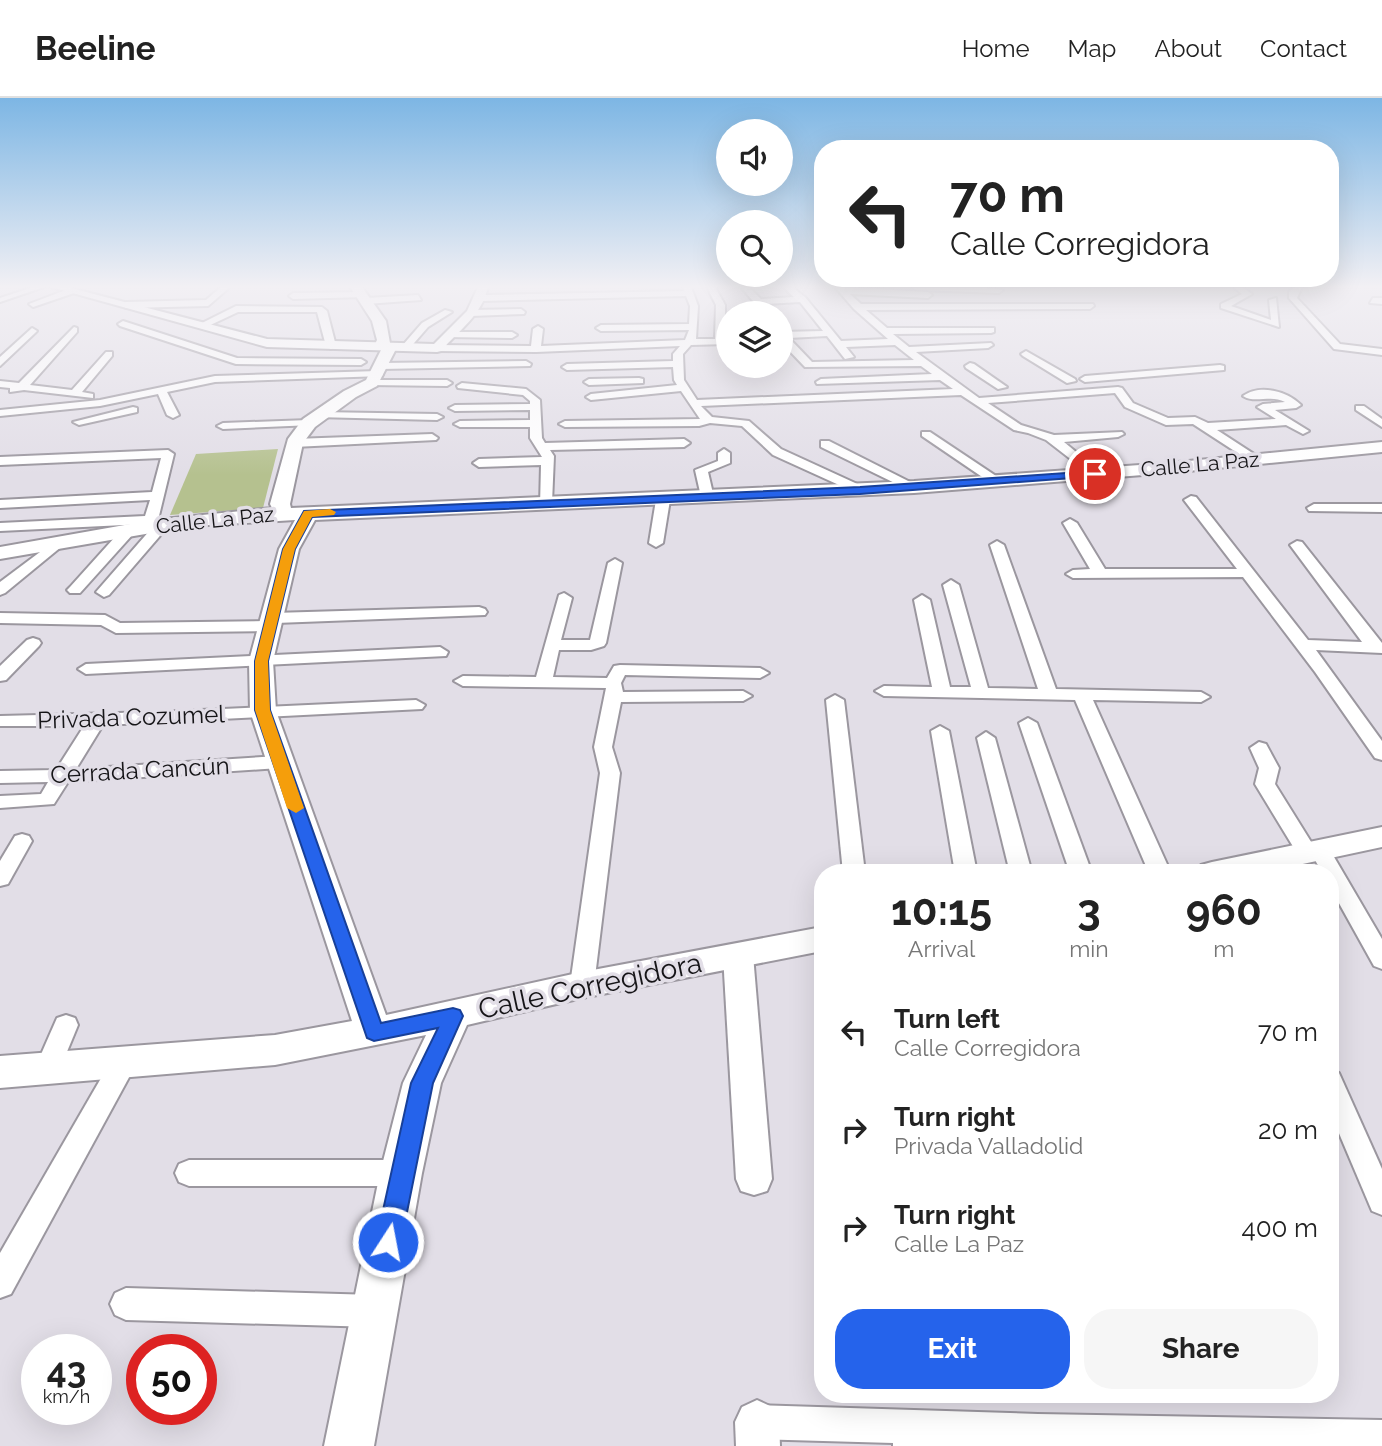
<!DOCTYPE html>
<html lang="en">
<head>
<meta charset="utf-8">
<style>
	:root { --surface:#fff; --page:#f6f6f6; --text:#222; --muted:#767676; --line:#e0e0e0; --accent:#2563eb }
	body { margin:0; font-family:Raleway,sans-serif; background:var(--page); color:var(--text); height:100vh; display:flex; flex-direction:column; font-size:26px; white-space:nowrap }
	* { box-sizing:border-box; margin:0 }
	p { font-size:23px; color:var(--muted) }
	.icon { flex:none; width:38px; height:38px; fill:none; stroke:currentColor; stroke-width:2; stroke-linecap:round; stroke-linejoin:round }
	.map { position:relative; flex:1; overflow:hidden }
	.sheet { position:absolute; left:814px; top:766px; width:525px; height:539px; display:flex; flex-direction:column; background:var(--surface); border-radius:28px; box-shadow:0 7px 28px #0002 }
	.sheet>* { flex:none }
	.banner { position:absolute; left:814px; top:42px; width:525px; height:147px; border-radius:28px; box-shadow:0 7px 28px #0002; background:#fff; color:var(--text); overflow:hidden }
	.fabs { position:absolute; left:716px; top:21px; display:grid; gap:14px }
	.fabs a { display:grid; place-items:center; width:77px; height:77px; border-radius:50%; background:var(--surface); box-shadow:0 7px 28px #0002; font-size:35px }
	.speed { position:absolute; left:21px; top:1236px; display:flex; gap:14px; font-size:35px; font-weight:700; text-align:center }
	.speed>* { display:grid; place-content:center; width:91px; height:91px; border-radius:50%; background:var(--surface); box-shadow:0 7px 28px #0002; line-height:1 }
	.speed small { font-size:18px; font-weight:400 }
	.speed .limit { border:10px solid #d22; background:#fff; color:#111 }
	.pin { position:absolute; display:grid; place-items:center; width:60px; height:60px; color:#fff; margin:-30px; border:4px solid #fff; border-radius:50%; box-shadow:0 2px 7px #0007 }
	.me { position:absolute; width:77px; margin:-38px; rotate:11deg; stroke-linejoin:round; filter:drop-shadow(0 0 5px #0008) }
	.turn { display:flex; align-items:center; gap:24px; height:147px; padding:0 21px; font-size:32px }
	.turn .icon { width:91px; height:91px; stroke-width:2.5 }
	.turn b { display:block; font-size:49px; line-height:60px }
	.eta { display:flex; justify-content:space-evenly; align-items:center; height:119px; text-align:center }
	.eta b { font-size:42px; font-weight:700; line-height:49px }
	.button { display:flex; gap:14px; margin-top:auto; padding:14px 21px }
	.button a { flex:1; height:80px; border-radius:28px; background:var(--accent); color:#fff; font-size:28px; font-weight:700; line-height:80px; text-align:center }
	.button a+a { background:var(--page); color:var(--text) }
	ul { padding:0; list-style:none }
	li { display:flex; align-items:center; gap:21px; height:98px; padding:0 21px }
	li div { flex:1 }
	li b { display:block; font-size:26px }
	li em { font-style:normal }
	header { display:flex; align-items:center; gap:42px; box-sizing:border-box; height:98px; padding:0 35px; background:var(--surface); border-bottom:2px solid var(--line) }
	header strong { font-size:33px }
	nav { display:flex; gap:38px; margin-inline-start:auto; font-size:24px }
	.map>svg:first-child { display:block }
	.green { fill:#b5c18f }
	.lines { fill:none; stroke-linecap:round; stroke-linejoin:round }
	.minor-casing { stroke:#9b979f; stroke-width:4 }
	.tertiary-casing { stroke:#9b979f; stroke-width:4 }
	.secondary-casing { stroke:#9b979f; stroke-width:4 }
	.minor { fill:#fff; fill-rule:evenodd }
	.tertiary { fill:#fff; fill-rule:evenodd }
	.secondary { fill:#fff; fill-rule:evenodd }
	.route { fill:#2563eb; stroke:#184099; stroke-width:2 }
	.slow { fill:#f59e0b }
	.labels { text-anchor:middle; dominant-baseline:central; stroke-width:7; stroke-linejoin:round; paint-order:stroke }
	.far-street-label { font-size:21px; fill:#161518; stroke:#e2dee7 }
	.street-label { font-size:24px; fill:#161518; stroke:#e2dee7 }
	.near-street-label { font-size:28px; fill:#161518; stroke:#e2dee7 }
</style>
</head>
<body>
<header>
<strong>Beeline</strong>
<nav><a>Home</a><a>Map</a><a>About</a><a>Contact</a></nav>
</header>
<div class="map">
<svg width="1382" height="1348" viewBox="0 0 1382 1348">
	<rect width="100%" height="100%" fill="#e2dee7"/>
	<polygon class="green" points="278,351 263,410 170,417 196,356"/>
	<g class="lines">
		<defs>
			<g id="minor">
				<polygon points="33,189 44,189 0,204 0,200"/>
				<polygon points="221,189 230,189 208,208 126,210 122,207 126,204 206,202"/>
				<path d="M683,189H691L698,208L696,241H715L716,207L707,189H715L725,207V240H728V246L691,247L683,256L684,282L697,302L953,291L940,282L817,286L816,284L821,281L932,276L921,268L805,269L780,243V234L823,233L800,204L765,206L771,214L763,215L741,189H749L761,201L794,199L783,189H792L805,199L841,243L888,241L854,211L835,189H843L928,194L932,197L928,200L850,196L861,206H1093L1094,208L1090,211L866,212L887,230H994V234L991,235L893,236L909,249L991,245L993,247L988,250L916,254L979,300L1118,289L1122,290L1133,305L1168,320L1195,319L1208,325L1276,321L1257,309L1263,306L1285,304C1271,296 1255,306 1243,298C1260,286 1287,293 1301,307L1296,310L1275,312L1309,333L1303,336L1286,327L1217,332L1257,358V364L1253,365L1193,326L1166,327L1125,309L1115,295L988,305L1021,327L1054,337L1122,334L1124,336L1118,339L1064,344L1099,373V379L1095,380L1046,342L1028,335L1014,332L961,297L701,308L712,319L749,323L781,351L866,390L867,393L861,397L773,357L742,328L710,325L699,328L565,329L559,326L565,323L700,321L681,293L591,302L586,299L591,296L677,287L674,282L673,269L567,272L562,269L567,266L673,263V256L680,248L536,254L437,253L432,250L437,247L531,248L533,231L538,228L543,231L541,248L685,242L689,232L601,233L596,230L601,227L689,226L690,208L686,198L482,203L478,200L482,197L684,193ZM827,238L845,261L854,259L846,249L895,247L914,262L812,264L789,240Z"/>
				<polygon points="912,189 978,189 1003,192 999,195 916,192"/>
				<polygon points="1233,189 1242,189 1252,196 1231,208 1271,222 1269,202 1276,200 1279,229 1221,210 1221,206 1242,196"/>
				<polygon points="1294,189 1302,189 1297,200 1340,246 1382,251 1382,257 1334,251 1289,200 1289,194"/>
				<polygon points="71,190 74,195 33,209 29,206"/>
				<polygon points="362,194 365,199 293,201 289,198 293,195"/>
				<polygon points="418,197 421,202 366,206 362,203 366,200"/>
				<polygon points="1373,200 1382,200 1382,206 1370,205"/>
				<polygon points="236,208 322,209 327,213 336,248 331,251 326,248 317,214 238,214 204,230 196,228"/>
				<polygon points="521,211 525,214 524,216 471,218 467,215 471,212"/>
				<polygon points="445,212 452,214 428,229 408,252 402,252 402,248 422,225"/>
				<polygon points="123,223 237,260 361,261 366,264 361,267 236,266 120,228 118,226"/>
				<polygon points="74,229 77,230 77,234 30,287 72,292 106,254 112,254 112,258 82,294 93,296 93,300 24,292 10,294 10,290 0,289 0,283 19,285"/>
				<polygon points="32,230 37,233 35,235 0,268 0,259"/>
				<polygon points="449,234 512,234 517,237 512,240 446,239 446,235"/>
				<polygon points="1026,253 1075,281 1076,283 1067,285 1023,258 1021,256"/>
				<polygon points="526,263 531,266 530,268 381,271 376,268 381,265"/>
				<polygon points="970,265 974,266 1007,289 998,291 966,270 965,268"/>
				<polygon points="1220,267 1224,268 1224,272 1085,284 1080,281 1085,278"/>
				<polygon points="378,273 383,276 382,278 215,284 167,294 179,317 173,320 167,317 158,296 100,308 0,318 0,312 100,302 215,278"/>
				<polygon points="639,280 643,281 643,285 589,287 584,284 589,281"/>
				<polygon points="372,282 447,282 452,285 447,288 368,287 367,285"/>
				<polygon points="462,285 526,291 540,302 542,340 545,345 684,341 690,345 684,349 550,352 554,358 552,405 545,409 540,408 541,367 479,369 473,365 479,361 542,359 530,340 530,329 460,329 454,326 460,323 530,322 530,312 455,313 449,310 455,307 530,306 530,303 523,297 458,290 457,288"/>
				<polygon points="1356,308 1364,308 1382,321 1382,329 1356,312"/>
				<polygon points="133,309 137,310 137,314 79,327 73,324"/>
				<polygon points="319,314 437,316 443,319 437,322 315,319 313,317"/>
				<polygon points="309,322 315,325 313,327 223,331 217,328 223,325"/>
				<polygon points="922,334 930,334 1005,384 999,388 994,387 922,338"/>
				<polygon points="432,336 438,340 436,342 294,349 288,345 294,341"/>
				<polygon points="821,343 829,343 920,389 914,393 909,392 821,349"/>
				<polygon points="724,351 730,355 730,365 708,374 714,400 707,404 702,403 695,372 718,363 718,355"/>
				<polygon points="168,352 174,356 158,422 164,421 171,425 109,497 104,499 96,494 151,431 145,426 0,433 0,425 145,418 150,402 0,410 0,402 152,394 161,360 0,367 0,359"/>
				<polygon points="663,398 670,402 663,445 656,449 649,445 656,402"/>
				<polygon points="1191,398 1196,399 1308,542 1362,544 1290,447 1297,443 1302,444 1382,545 1382,555 1316,552 1382,643 1382,662 1375,660 1315,574 1243,479 1073,480 1066,476 1073,472 1090,471 1063,425 1070,421 1077,425 1105,471 1237,471 1184,402"/>
				<polygon points="1314,406 1382,406 1382,414 1309,413 1307,410"/>
				<polygon points="129,428 134,429 134,435 80,495 70,495 67,492 70,489 124,429"/>
				<polygon points="56,442 63,446 61,449 5,495 0,497 0,484"/>
				<polygon points="997,443 1004,447 1056,591 1201,594 1210,599 1201,604 1093,602 1171,775 1149,775 1075,602 884,598 875,593 884,588 932,589 914,502 922,497 930,502 950,589 971,589 943,487 951,482 959,487 988,590 1038,591 990,447"/>
				<polygon points="615,461 622,465 606,545 604,548 591,552 559,552 553,579 607,580 614,568 620,567 760,570 769,575 760,580 625,577 621,585 623,594 743,593 752,598 743,603 621,604 612,649 620,675 594,887 590,894 582,896 574,894 570,887 600,675 594,649 606,590 463,588 454,583 463,578 536,579 559,497 564,495 572,500 561,542 590,542 608,465"/>
				<polygon points="479,509 485,511 487,514 485,517 276,525 278,528 276,531 270,533 116,535 101,527 0,525 0,515 105,517 120,525 267,523 265,520 267,517 273,515"/>
				<polygon points="33,540 39,542 41,545 39,548 6,582 0,583 0,568 27,542"/>
				<polygon points="440,549 448,554 446,558 86,576 78,571 86,566"/>
				<polygon points="835,597 844,602 865,775 843,775 826,602"/>
				<polygon points="416,602 425,607 422,611 103,627 76,671 279,658 289,664 279,670 68,684 54,706 0,710 0,698 41,696 48,684 0,685 0,673 56,672 84,628 0,628 0,618 156,614"/>
				<polygon points="1028,620 1037,625 1092,775 1070,775 1019,625"/>
				<polygon points="940,628 949,633 977,775 955,775 931,633"/>
				<polygon points="986,634 995,640 1032,775 1010,775 977,640"/>
				<polygon points="1259,644 1266,646 1279,670 1275,686 1313,747 1327,747 1382,841 1382,871 1374,868 1330,789 1330,775 1322,775 1314,760 1300,760 1255,686 1259,670 1250,650"/>
				<polygon points="22,736 29,738 32,743 8,786 0,788 0,763 15,738"/>
				<polygon points="66,917 75,920 78,927 57,978 48,981 39,978 35,970 57,920"/>
				<polygon points="124,953 133,956 137,964 133,972 11,1196 0,1200 0,1155 115,956"/>
				<polygon points="1330,972 1339,975 1382,1071 1382,1117 1372,1113 1330,1014"/>
				<polygon points="189,1062 401,1062 411,1066 415,1075 411,1084 401,1088 189,1088 179,1084 175,1075 179,1066"/>
				<polygon points="126,1190 375,1197 386,1202 391,1213 386,1224 375,1229 126,1222 115,1217 110,1206 115,1195"/>
				<polygon points="757,1307 1038,1316 1382,1322 1382,1348 893,1348 893,1345 757,1341 745,1336 740,1324 745,1312"/>
			</g>
			<g id="tertiary">
				<path d="M51,189H67L267,241L434,246L467,213L478,189H488C482,217 459,232 441,253L437,254L267,249Z"/>
				<polygon points="738,846 749,849 753,857 772,1081 767,1093 754,1097 741,1093 736,1081 723,857 727,849"/>
				<polygon points="757,1302 772,1309 779,1324 780,1348 736,1348 735,1324 742,1309"/>
			</g>
			<g id="secondary">
				<polygon points="350,189 362,189 386,223 390,245 397,249 377,288 356,299 315,329 303,345 290,406 291,410 914,383 1168,365 1382,344 1382,354 1168,375 914,395 315,422 299,451 273,563 276,613 386,917 582,874 822,829 822,853 582,900 467,927 441,985 422,1075 374,1348 324,1348 380,1075 403,985 426,937 275,967 0,990 0,958 275,937 352,923 250,613 249,563 279,451 295,422 192,428 0,461 0,449 153,422 272,410 270,406 288,341 303,321 344,293 366,282 381,252 374,248 377,242 372,223"/>
				<polygon points="1382,729 1382,749 1261,775 1196,775 1201,767 1212,764"/>
			</g>
		</defs>
		<use href="#minor" class="minor-casing"/>
		<use href="#tertiary" class="tertiary-casing"/>
		<use href="#secondary" class="secondary-casing"/>
		<use href="#minor" class="minor"/>
		<use href="#tertiary" class="tertiary"/>
		<use href="#secondary" class="secondary"/>
	</g>
	<linearGradient id="sky" x2="0" y2="1"><stop stop-color="#7db6e4"/><stop offset="0.5" stop-color="#f2f0f4"/><stop offset="1" stop-color="#f2f0f4" stop-opacity="0"/></linearGradient>
	<rect width="1382" height="377" fill="url(#sky)"/>
	<polygon class="route" points="1095,373 1101,376 1099,378 860,396 312,419 295,451 268,563 270,612 381,925 453,910 460,912 463,918 433,985 401,1144 397,1152 388,1156 380,1152 376,1144 411,985 438,930 374,943 367,940 255,612 255,563 283,451 304,413 860,389"/>
	<polygon class="slow" points="330,411 336,414 334,417 312,419 295,451 268,563 270,612 304,710 296,715 287,710 255,612 255,563 283,451 304,413"/>
	<g class="labels">
		<g class="far-street-label">
			<text transform="translate(1200 366) rotate(-5)">Calle La Paz</text>
			<text transform="translate(215 422) rotate(-6)">Calle La Paz</text>
		</g>
		<g class="street-label">
			<text transform="translate(131 619) rotate(-2)">Privada Cozumel</text>
			<text transform="translate(140 672) rotate(-3)">Cerrada Cancún</text>
		</g>
		<g class="near-street-label">
			<text transform="translate(590 888) rotate(-12)">Calle Corregidora</text>
		</g>
	</g>
</svg>
<div class="fabs">
<a><svg class="icon" aria-label="sound" viewBox="0 0 24 24"><path d="M4 9h4l5-4v14l-5-4H4zM17 9q2 3 0 6"/></svg></a>
<a><svg class="icon" aria-label="search" viewBox="0 0 24 24"><circle cx="10" cy="10" r="6"/><path d="M15 15l6 6"/></svg></a>
<a><svg class="icon" aria-label="layers" viewBox="0 0 24 24"><path d="M12 4l9 5-9 5-9-5zM3 14l9 5 9-5"/></svg></a>
</div>
<div class="speed"><div>43<small>km/h</small></div><div class="limit">50</div></div>
<div class="pin" style="left:1095px;top:376px;background:#d93025"><svg class="icon" aria-label="arrive" viewBox="0 0 24 24"><path d="M6 21V4h12l-3 4 3 4H6"/></svg></div>
<svg class="me" style="left:388px;top:1144px" viewBox="-20 -20 40 40"><circle r="17" fill="#2563eb" stroke="#fff" stroke-width="3"/><path d="M0-11L8 9 0 5-8 9z" fill="#fff"/></svg>
<div class="banner">
<div class="turn"><svg class="icon" aria-label="left" viewBox="0 0 24 24"><path d="M17 20v-9H6M10 6l-5 5 5 5"/></svg><div><b>70 m</b>Calle Corregidora</div></div>
</div>
<section class="sheet">
<div class="eta">
<div><b>10:15</b><p>Arrival</p></div>
<div><b>3</b><p>min</p></div>
<div><b>960</b><p>m</p></div>
</div>
<ul>
<li><svg class="icon" aria-label="left" viewBox="0 0 24 24"><path d="M17 20v-9H6M10 6l-5 5 5 5"/></svg><div><b>Turn left</b><p>Calle Corregidora</p></div><em>70 m</em></li>
<li><svg class="icon" aria-label="right" viewBox="0 0 24 24"><path d="M7 20v-9h11M14 6l5 5-5 5"/></svg><div><b>Turn right</b><p>Privada Valladolid</p></div><em>20 m</em></li>
<li><svg class="icon" aria-label="right" viewBox="0 0 24 24"><path d="M7 20v-9h11M14 6l5 5-5 5"/></svg><div><b>Turn right</b><p>Calle La Paz</p></div><em>400 m</em></li>
</ul>
<div class="button"><a>Exit</a><a>Share</a></div>
</section>
</div>
</body>
</html>
